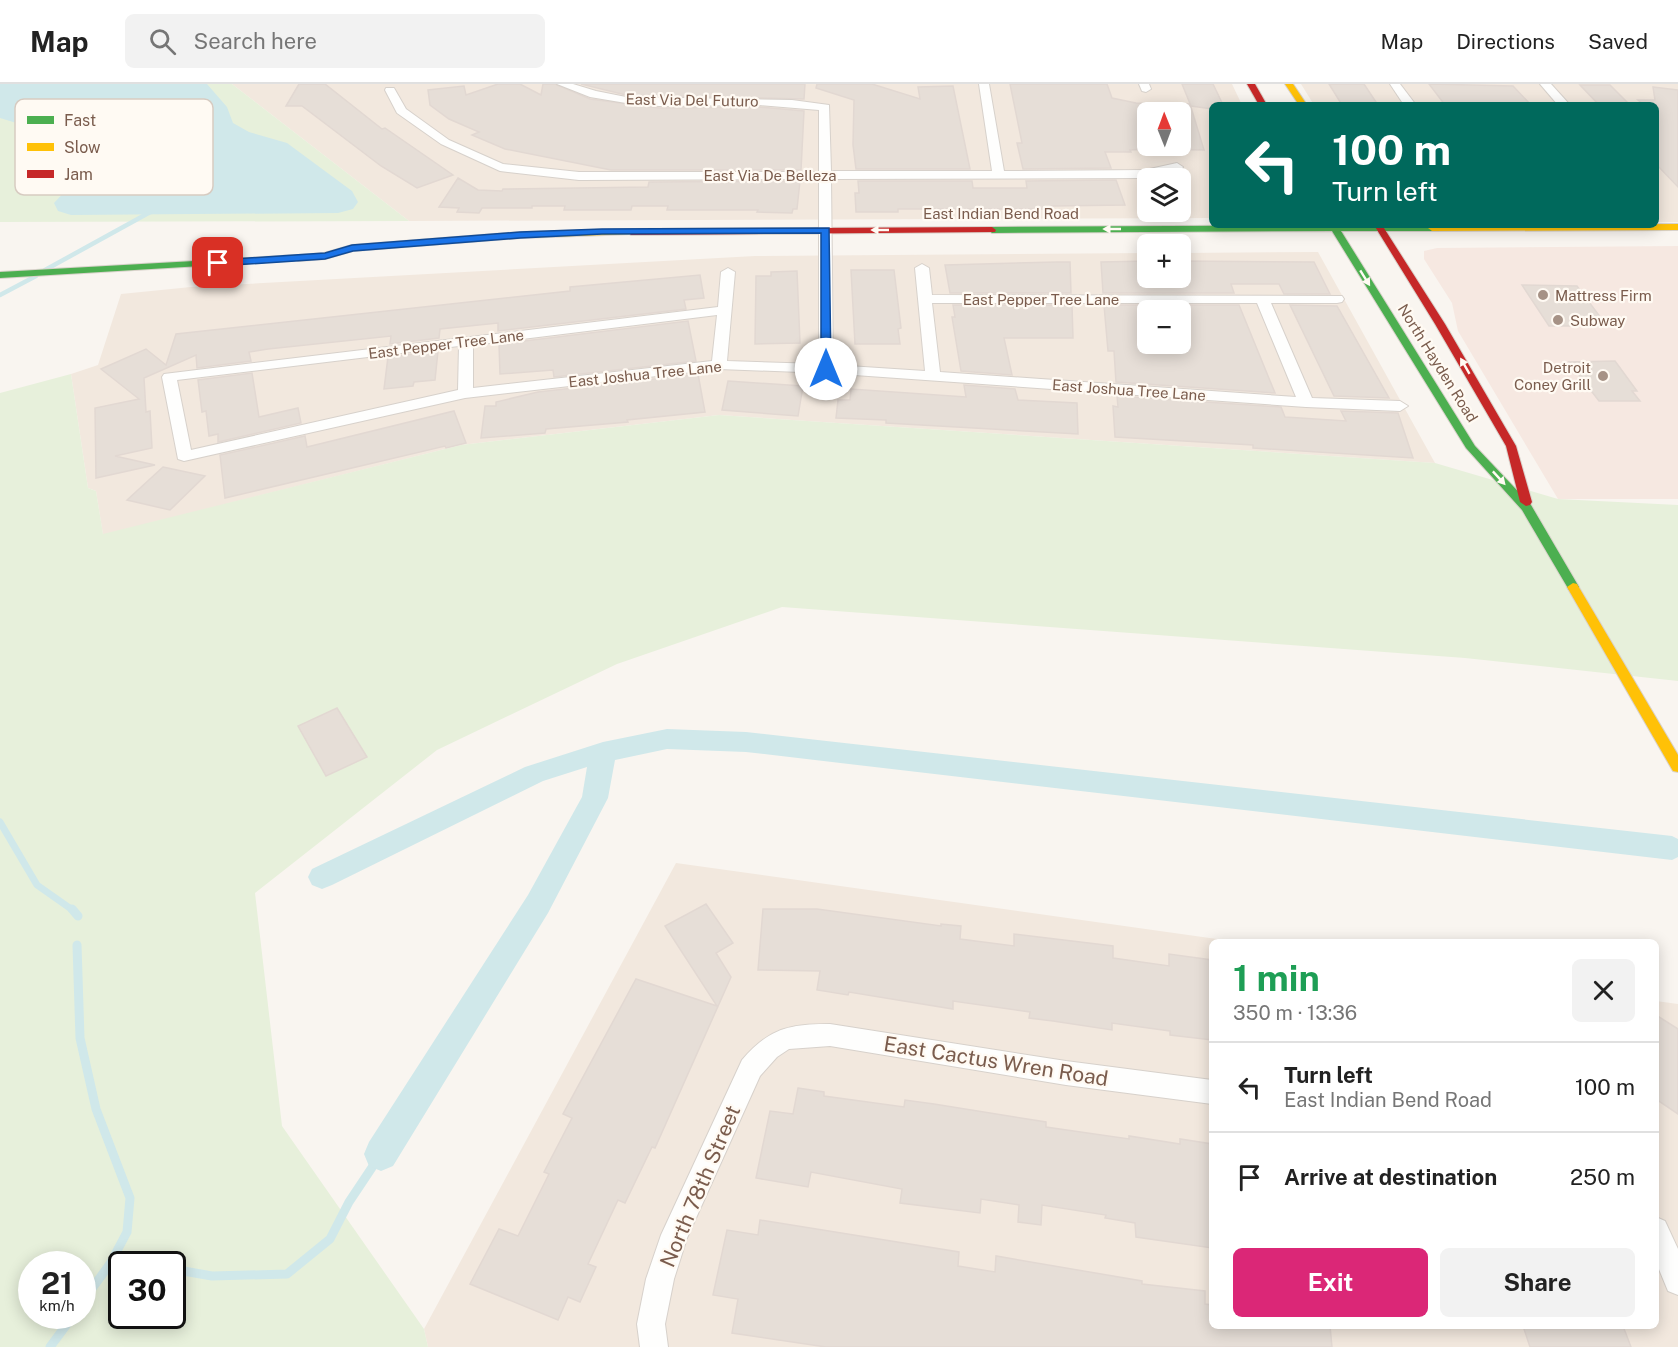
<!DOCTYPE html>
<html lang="en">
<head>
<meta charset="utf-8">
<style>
	:root { --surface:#fff; --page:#f2f2f2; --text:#222; --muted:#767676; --line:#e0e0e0; --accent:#db2777 }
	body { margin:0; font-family:"Public Sans",sans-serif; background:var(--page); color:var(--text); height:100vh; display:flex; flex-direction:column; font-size:22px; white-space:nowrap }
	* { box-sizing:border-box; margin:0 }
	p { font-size:20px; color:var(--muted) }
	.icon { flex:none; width:33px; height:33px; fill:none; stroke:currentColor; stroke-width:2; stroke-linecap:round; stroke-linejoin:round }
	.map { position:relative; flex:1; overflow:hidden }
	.details { position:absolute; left:1209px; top:855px; width:450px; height:390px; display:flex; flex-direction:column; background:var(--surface); border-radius:9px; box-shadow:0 3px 15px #0003 }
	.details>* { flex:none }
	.guide { position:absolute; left:1209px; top:18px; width:450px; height:126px; border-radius:9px; box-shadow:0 3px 15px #0003; background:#00695c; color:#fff; overflow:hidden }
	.needle { width:39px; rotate:359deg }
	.fabs { position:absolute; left:1137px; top:18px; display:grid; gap:12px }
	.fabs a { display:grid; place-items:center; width:54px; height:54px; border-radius:9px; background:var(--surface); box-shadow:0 3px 15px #0003; font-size:30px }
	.speed { position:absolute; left:18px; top:1167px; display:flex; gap:12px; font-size:30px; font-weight:700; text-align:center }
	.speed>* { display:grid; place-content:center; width:78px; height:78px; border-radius:50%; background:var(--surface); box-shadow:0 3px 15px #0003; line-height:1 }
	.speed small { font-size:15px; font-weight:400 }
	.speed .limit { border:3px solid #111; border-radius:9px; background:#fff; color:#111 }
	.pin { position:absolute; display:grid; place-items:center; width:51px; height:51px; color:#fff; margin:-26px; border-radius:12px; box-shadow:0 3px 9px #0006 }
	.me { position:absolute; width:66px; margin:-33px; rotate:0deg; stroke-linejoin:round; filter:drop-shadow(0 0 4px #0008) }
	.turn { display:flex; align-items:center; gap:21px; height:126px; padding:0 24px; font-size:27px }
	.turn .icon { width:78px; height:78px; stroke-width:2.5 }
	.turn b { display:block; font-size:42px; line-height:51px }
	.round { display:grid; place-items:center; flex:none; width:63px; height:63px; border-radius:9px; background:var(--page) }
	.head { display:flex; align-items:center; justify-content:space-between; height:102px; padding:0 24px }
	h1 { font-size:36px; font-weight:700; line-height:45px; color:#1e9e55 }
	.button { display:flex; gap:12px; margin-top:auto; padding:12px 24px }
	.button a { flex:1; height:69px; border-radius:9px; background:var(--accent); color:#fff; font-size:24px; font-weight:700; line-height:69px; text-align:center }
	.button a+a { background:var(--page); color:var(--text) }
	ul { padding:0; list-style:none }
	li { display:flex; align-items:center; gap:18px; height:90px; padding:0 24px; border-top:2px solid var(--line) }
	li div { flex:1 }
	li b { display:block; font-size:22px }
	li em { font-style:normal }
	header { display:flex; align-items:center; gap:36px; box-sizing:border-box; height:84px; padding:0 30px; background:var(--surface); border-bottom:2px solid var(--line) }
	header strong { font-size:28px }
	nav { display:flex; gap:33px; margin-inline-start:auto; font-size:21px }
	.search { width:420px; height:54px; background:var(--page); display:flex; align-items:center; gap:15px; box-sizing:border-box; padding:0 21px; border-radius:9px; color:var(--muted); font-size:22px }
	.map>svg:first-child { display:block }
	.residential { fill:#f2e8de; fill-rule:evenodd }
	.commercial { fill:#f6e8e1 }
	.green { fill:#e7f0db; fill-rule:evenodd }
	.water { fill:#d0e8ea }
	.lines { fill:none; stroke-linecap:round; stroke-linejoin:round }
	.stream-far2 { stroke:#d0e8ea; stroke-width:4.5 }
	.stream-far1 { stroke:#d0e8ea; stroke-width:7 }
	.stream { stroke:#d0e8ea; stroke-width:9 }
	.canal { fill:#d0e8ea; fill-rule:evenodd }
	.building { fill:#e6ded7; stroke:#e2d8d2; stroke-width:1.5; fill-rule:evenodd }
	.street-casing { stroke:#d7d1cb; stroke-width:2 }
	.fast-casing { stroke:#d9d2cb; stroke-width:2 }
	.slow-casing { stroke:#d9d2cb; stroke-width:2 }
	.jam-casing { stroke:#d9d2cb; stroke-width:2 }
	.street { fill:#fefefd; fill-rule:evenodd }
	.fast { fill:#4caf50; fill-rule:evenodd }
	.slow { fill:#ffc107; fill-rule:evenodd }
	.jam { fill:#c62828; fill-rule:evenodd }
	.oneway { fill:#fffaf3 }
	.route { fill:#1a73e8; stroke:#114b97; stroke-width:1.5 }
	.poi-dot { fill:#a69286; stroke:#fffaf3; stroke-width:2 }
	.labels { text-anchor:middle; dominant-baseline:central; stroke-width:4.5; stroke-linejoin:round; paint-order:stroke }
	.far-street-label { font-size:15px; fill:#7a5c4d; stroke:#fffaf3 }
	.far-poi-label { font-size:15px; fill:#7a5c4d; stroke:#fffaf3; text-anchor:start }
	.near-street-label { font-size:21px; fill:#7a5c4d; stroke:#fffaf3 }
	.key { fill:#fffaf3; stroke:#d7cbc1; stroke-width:1.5 }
	.key-label { font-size:16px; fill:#7a5c4d }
</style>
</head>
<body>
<header>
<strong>Map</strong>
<div class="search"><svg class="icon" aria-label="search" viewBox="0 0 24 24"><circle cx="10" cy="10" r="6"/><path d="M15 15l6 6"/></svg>Search here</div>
<nav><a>Map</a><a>Directions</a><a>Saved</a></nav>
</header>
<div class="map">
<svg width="1678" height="1263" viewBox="0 0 1678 1263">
	<rect width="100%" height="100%" fill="#f9f5f0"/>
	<g class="residential">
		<path d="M232,0H1232L1242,21H1212V134L409,137ZM1148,28H1180V62H1148ZM1148,94H1180V128H1148Z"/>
		<polygon points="1301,0 1678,0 1678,138 1656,138 1656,21 1314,21"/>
		<path d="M1318,168L1435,379L719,331L461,361L103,451L96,407L88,404L71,290L98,281L121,210L191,203L755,172L1147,169L1148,194H1180L1181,169ZM1148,226H1180V260H1148Z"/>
		<polygon points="676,779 1238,858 1212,858 1212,1242 1656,1242 1656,917 1678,920 1678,1263 428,1263 424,1245"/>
	</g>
	<polygon class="commercial" points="1678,162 1678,415 1558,415 1458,247 1452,219 1424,175 1424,167 1437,164"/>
	<g class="green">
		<polygon points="0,0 232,0 409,137 0,138"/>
		<path d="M71,290L88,404L96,407L103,450L461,361L719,331L1435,379L1558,415L1678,421V597L1465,574L782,523L617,580L437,666L255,809L282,1042L424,1245L428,1263H0V309ZM32,1180H82V1232H32ZM122,1180H172V1232H122Z"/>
	</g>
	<polygon class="water" points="0,0 207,0 227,23 233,39 249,48 287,59 352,107 358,118 353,125 338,129 71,131 58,127 54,119 70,102 79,74 59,52 0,34"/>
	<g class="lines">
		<g class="stream-far2">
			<polyline points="45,186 154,126"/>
			<polyline points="0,211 36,192"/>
		</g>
		<polyline class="stream-far1" points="0,738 37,801 74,827"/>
		<g class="stream">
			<polyline points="72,825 78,832"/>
			<polyline points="77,861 80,954 96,1025 130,1114 127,1148 110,1180 82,1218"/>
			<polyline points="110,1180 150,1180"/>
			<polyline points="172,1185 212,1192 287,1190 330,1155 349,1118 381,1070"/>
			<polyline points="50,1263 73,1232"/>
		</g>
		<polygon class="canal" points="667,645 746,648 1672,752 1678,755 1678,773 1672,776 746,668 667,665 615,676 608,714 548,829 393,1082 381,1087 369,1082 364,1070 369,1058 528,811 582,713 587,683 543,697 332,801 322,805 312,801 308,793 312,785 525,683 603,658"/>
	</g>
	<g class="building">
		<polygon points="299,0 325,0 382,45 385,44 453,91 417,104 381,82 302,22 286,22"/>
		<polygon points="498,0 520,0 541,11 543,0 555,0 590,15 659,24 759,23 804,27 801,86 611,86 505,65 472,51 479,48 449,35 430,21 428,6 464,2 466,11"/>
		<polygon points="581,0 805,0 804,15 626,11"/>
		<polygon points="817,0 872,0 920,15 918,3 953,2 970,85 856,85 853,61 854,16 816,4"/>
		<path d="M1010,0H1107L1112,14L1136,19L1190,20L1204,66L1149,65L1130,66L1131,68H1105L1111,84L1023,85L1017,59H1022ZM1148,28H1180V62H1148Z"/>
		<polygon points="1182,0 1213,0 1223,21 1212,21 1212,25 1191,22"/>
		<polygon points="1329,0 1364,0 1378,21 1342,21"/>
		<polygon points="1429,0 1513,2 1531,21 1445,21"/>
		<polygon points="1580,1 1610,1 1630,21 1599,21"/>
		<polygon points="1653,3 1678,6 1678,103 1656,80 1656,21 1644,21 1638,16 1655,16"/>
		<polygon points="458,94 478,106 502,107 503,105 648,103 649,98 800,97 797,125 793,125 792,129 757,128 758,126 667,126 668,122 632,122 631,126 564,126 565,122 532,122 532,124 482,124 479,129 457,128 459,124 439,123"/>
		<polygon points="1116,96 1125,121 1052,122 1053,125 898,125 898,128 856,128 855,109 859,109 858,97 972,97 973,104 1027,104 1026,97"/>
		<polygon points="1148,177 1148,194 1180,194 1180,177 1314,178 1330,210 1284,210 1279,200 1231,200 1234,209 1103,209 1101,178"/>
		<polygon points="1057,178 1070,178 1071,209 950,209 945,181"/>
		<polygon points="851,186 894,186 901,244 898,245 900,260 855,260"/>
		<polygon points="797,187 800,259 755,260 756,192 771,192 771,188"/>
		<polygon points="700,191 704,214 684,216 686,225 498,247 498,239 440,245 439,254 390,260 391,252 268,265 249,268 251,277 197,284 196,271 144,294 146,328 150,327 152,364 115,372 155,381 96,394 95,324 139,315 101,285 146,265 166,281 176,250 570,207 570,203"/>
		<polygon points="1522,201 1577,202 1607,242 1549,242"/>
		<polygon points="953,221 1072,221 1073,254 1004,254 1012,291 961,287 952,233 955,233"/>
		<path d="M1104,221H1239L1275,309L1116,298L1114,267H1108ZM1148,226H1180V260H1148Z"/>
		<polygon points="1290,221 1337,222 1389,314 1334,312"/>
		<polygon points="688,237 696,277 554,293 553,286 500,290 499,260"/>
		<polygon points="438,267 435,296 414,298 413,302 384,305 388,273"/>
		<polygon points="1615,277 1637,307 1632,307 1640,317 1599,317 1569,278"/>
		<polygon points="252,289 259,333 298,324 301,339 218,358 218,350 209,352 206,327 202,328 198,296"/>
		<polygon points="698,290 705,328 627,336 628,338 546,345 545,349 481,354 485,322 496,322 496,318 538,308"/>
		<polygon points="728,297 803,302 798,332 722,326"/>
		<polygon points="964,301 1015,305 1018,316 1077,319 1078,350 886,339 886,336 836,334 838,316 850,316 851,305 966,313"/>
		<polygon points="1117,312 1281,323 1285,333 1346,337 1341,327 1398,329 1413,374 1253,364 1253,361 1115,353 1113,322 1118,323"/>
		<polygon points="454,327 466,359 446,364 445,362 225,414 220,371 305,352 307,363"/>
		<polygon points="163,383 205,392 170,426 127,416"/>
		<polygon points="337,624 367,673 326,692 298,642"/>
		<polygon points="706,820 733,859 716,869 731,893 655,1064 652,1063 625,1119 618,1116 588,1180 596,1183 580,1218 568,1213 558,1236 470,1200 499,1145 518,1152 549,1090 544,1088 572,1034 563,1030 636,895 717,922 665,842"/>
		<polygon points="763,825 817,825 941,842 941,840 961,842 960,855 1014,862 1014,850 1113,862 1113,874 1169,882 1169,870 1212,876 1212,956 1170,951 1170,947 1112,939 1112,946 1053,937 1029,934 1030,928 953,917 953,925 849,908 848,911 817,906 820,887 758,886"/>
		<polygon points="1656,931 1678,945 1678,1030 1656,1015"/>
		<polygon points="798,1004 824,1008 824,1012 904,1023 905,1016 934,1020 1046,1038 1046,1043 1129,1055 1129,1052 1180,1060 1180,1055 1212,1060 1212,1164 1136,1153 1135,1139 1105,1134 1106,1131 1042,1121 1041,1141 1018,1138 1019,1121 981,1115 980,1129 900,1119 902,1105 811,1088 808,1103 756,1094 770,1027 793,1030"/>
		<polygon points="760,1136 959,1168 958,1182 995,1188 996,1172 1142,1197 1142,1200 1205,1207 1205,1220 1212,1221 1212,1242 1330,1242 1332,1263 826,1263 732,1249 738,1215 713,1211 727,1146 758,1151"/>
		<polygon points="1523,1242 1623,1242 1631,1263 1530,1263"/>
	</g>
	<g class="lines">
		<defs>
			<g id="street">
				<path d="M557,0H573L596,7L626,13L792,16L829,21L831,87H992L979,0H989L1004,87L1145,86L1177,79L1183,83L1181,86L1145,94L831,95L833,281L925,287L915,184L922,180L929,184L932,211L1342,212L1344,215L1342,218L1337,219H1271L1312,314L1400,317L1408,322L1400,327L1306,323L826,289L719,285L465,314L184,377L178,375L162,293L164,290L718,223L721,188L728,184L735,188L727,277L819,280V95L579,96L500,87L441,60L397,29L385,6L386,4H394L406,25L449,56L503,80L579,88H819V26L759,21L659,22L626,19L590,13ZM932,219H1257L1296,313L940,288ZM717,231L712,277L473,304V261ZM459,262L458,306L191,366L177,296Z"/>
				<polygon points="1139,0 1149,0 1151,5 1146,8 1142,7"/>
				<polygon points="1390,0 1400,0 1416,21 1404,21"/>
				<polygon points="1540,0 1551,0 1570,21 1558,21"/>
				<path d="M830,940L1066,977L1212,996V1020L1066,1001L830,962L789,965L777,973L760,992L687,1154L674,1195L665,1240L668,1263H640L637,1240L646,1195L661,1151L742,976C769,944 790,940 830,940Z"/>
				<polygon points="1656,1133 1665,1137 1678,1165 1678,1211 1668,1207 1656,1178"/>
			</g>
			<g id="fast">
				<polygon points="1337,141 1432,141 1436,144 1432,147 1341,147 1475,362 1531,421 1579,503 1577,506 1569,506 1522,426 1466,364 1332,147 992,149 988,146 992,143"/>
				<polygon points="298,171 301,172 301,176 0,194 0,188"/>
			</g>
			<g id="slow">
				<polygon points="1285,0 1293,0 1307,21 1299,21"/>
				<polygon points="1678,140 1678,146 1432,147 1428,144 1432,141"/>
				<polygon points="631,145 634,146 634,150 520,154 353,167 325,175 298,177 293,174 298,171 324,169 352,161 520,148"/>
				<polygon points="1573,499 1577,500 1678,671 1678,688 1673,687 1567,503"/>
			</g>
			<g id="jam">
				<polygon points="1247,0 1255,0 1267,21 1259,21"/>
				<polygon points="1374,141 1382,141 1445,240 1516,362 1532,418 1530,421 1526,422 1520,418 1506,362 1435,240"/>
				<polygon points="992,143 996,146 995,148 631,151 627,148 631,145"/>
			</g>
		</defs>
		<use href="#street" class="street-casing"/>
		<use href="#fast" class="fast-casing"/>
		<use href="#slow" class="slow-casing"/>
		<use href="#jam" class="jam-casing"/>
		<use href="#street" class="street"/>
		<use href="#fast" class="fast"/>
		<use href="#slow" class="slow"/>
		<use href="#jam" class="jam"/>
	</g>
	<defs><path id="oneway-solid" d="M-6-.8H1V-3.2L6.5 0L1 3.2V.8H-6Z" transform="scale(1.5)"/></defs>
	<g class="oneway">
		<use href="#oneway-solid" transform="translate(1112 145) rotate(180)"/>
		<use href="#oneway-solid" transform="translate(880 146) rotate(180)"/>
		<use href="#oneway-solid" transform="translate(1365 194) rotate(58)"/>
		<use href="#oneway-solid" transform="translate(1465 282) rotate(-120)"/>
		<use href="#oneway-solid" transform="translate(1499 394) rotate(47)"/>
	</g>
	<polygon class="route" points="829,144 831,285 826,288 821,285 821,149 602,150 520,154 353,167 325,175 218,182 213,179 218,176 325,169 352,161 520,148 602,145"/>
	<g class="poi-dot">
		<circle cx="1543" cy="211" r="6"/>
		<circle cx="1558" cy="236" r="6"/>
		<circle cx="1603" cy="292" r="6"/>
	</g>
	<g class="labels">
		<g class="far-street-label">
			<text transform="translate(692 16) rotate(1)">East Via Del Futuro</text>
			<text x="770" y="91">East Via De Belleza</text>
			<text x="1001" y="129">East Indian Bend Road</text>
			<text x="1041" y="215">East Pepper Tree Lane</text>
			<text transform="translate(446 260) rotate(-7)">East Pepper Tree Lane</text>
			<text transform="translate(1438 279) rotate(58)">North Hayden Road</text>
			<text transform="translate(645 290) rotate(-6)">East Joshua Tree Lane</text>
			<text transform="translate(1129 306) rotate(4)">East Joshua Tree Lane</text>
		</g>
		<g class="far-poi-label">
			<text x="1555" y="211">Mattress Firm</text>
			<text x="1570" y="236">Subway</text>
			<text x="1591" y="283" text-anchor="end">Detroit<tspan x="1591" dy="17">Coney Grill</tspan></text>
		</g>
		<g class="near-street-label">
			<text transform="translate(996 977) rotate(9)">East Cactus Wren Road</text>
			<text transform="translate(700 1102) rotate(-67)">North 78th Street</text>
		</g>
	</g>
	<rect x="15" y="15" width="198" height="96" rx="9" class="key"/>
	<rect x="27" y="32" width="27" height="8" fill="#4caf50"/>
	<rect x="27" y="59" width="27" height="8" fill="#ffc107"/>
	<rect x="27" y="86" width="27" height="8" fill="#c62828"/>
	<g class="key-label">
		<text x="64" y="42">Fast</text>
		<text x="64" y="69">Slow</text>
		<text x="64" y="96">Jam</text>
	</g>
</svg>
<div class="fabs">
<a><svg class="needle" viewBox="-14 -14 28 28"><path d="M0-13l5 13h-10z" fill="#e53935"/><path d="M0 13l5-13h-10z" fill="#767676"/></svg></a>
<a><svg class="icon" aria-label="layers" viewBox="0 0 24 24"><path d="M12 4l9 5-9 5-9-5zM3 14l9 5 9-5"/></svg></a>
<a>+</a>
<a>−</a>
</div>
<div class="speed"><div>21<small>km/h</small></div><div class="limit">30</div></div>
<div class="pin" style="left:218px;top:179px;background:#d93025"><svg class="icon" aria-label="arrive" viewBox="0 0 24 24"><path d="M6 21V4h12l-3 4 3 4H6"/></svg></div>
<svg class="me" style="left:826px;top:285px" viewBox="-20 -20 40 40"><circle r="19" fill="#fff"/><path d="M0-13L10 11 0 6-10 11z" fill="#1a73e8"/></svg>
<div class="guide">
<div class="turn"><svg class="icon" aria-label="left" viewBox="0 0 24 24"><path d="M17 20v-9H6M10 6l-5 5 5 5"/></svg><div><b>100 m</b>Turn left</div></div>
</div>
<section class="details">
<div class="head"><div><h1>1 min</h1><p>350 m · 13:36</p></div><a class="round"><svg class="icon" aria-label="close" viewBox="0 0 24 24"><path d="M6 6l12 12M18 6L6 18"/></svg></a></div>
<ul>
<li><svg class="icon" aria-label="left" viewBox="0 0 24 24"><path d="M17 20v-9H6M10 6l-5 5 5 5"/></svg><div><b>Turn left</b><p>East Indian Bend Road</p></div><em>100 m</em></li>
<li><svg class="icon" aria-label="arrive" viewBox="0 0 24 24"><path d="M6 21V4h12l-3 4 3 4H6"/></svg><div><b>Arrive at destination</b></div><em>250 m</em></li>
</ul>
<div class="button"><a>Exit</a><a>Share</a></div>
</section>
</div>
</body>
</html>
